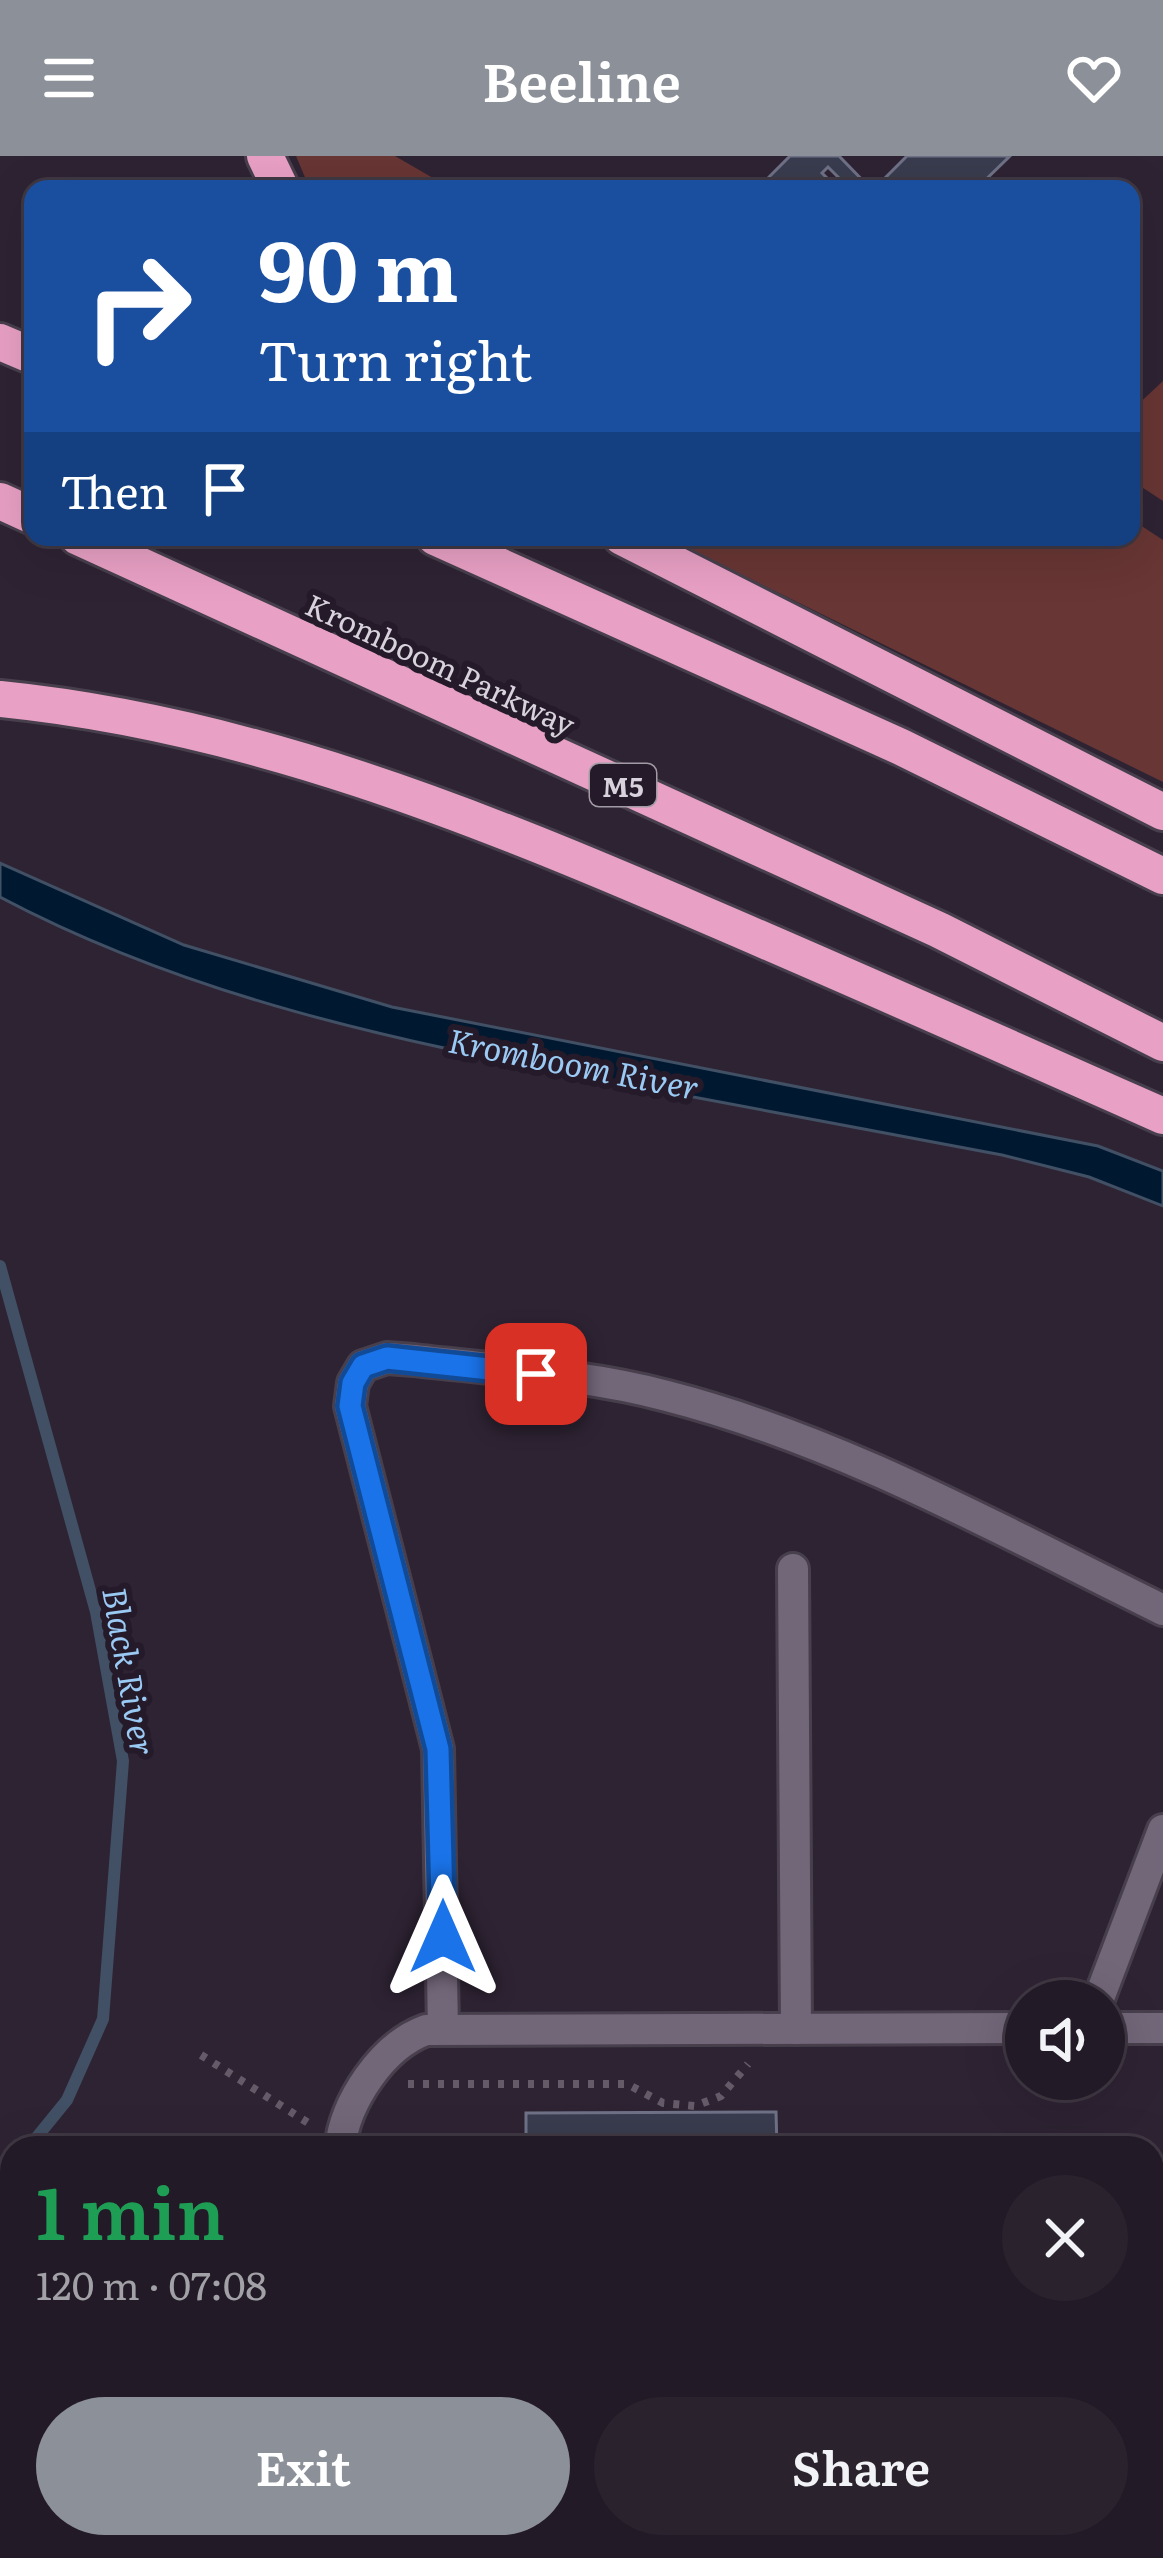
<!DOCTYPE html>
<html lang="en">
<head>
<meta charset="utf-8">
<style>
	:root { --surface:#221a26; --page:#2a232e; --text:#f1f3f6; --muted:#a2a1a7; --line:#3f3843; --accent:#8c9099 }
	body { margin:0; font-family:Literata,serif; background:var(--page); color:var(--text); height:100vh; display:flex; flex-direction:column; font-size:45px; white-space:nowrap }
	* { box-sizing:border-box; margin:0 }
	p { font-size:39px; color:var(--muted) }
	.icon { flex:none; width:66px; height:66px; fill:none; stroke:currentColor; stroke-width:2; stroke-linecap:round; stroke-linejoin:round }
	.map { position:relative; flex:1; overflow:hidden }
	.sheet { position:absolute; left:0px; top:1980px; width:1164px; height:423px; display:flex; flex-direction:column; background:var(--surface); border-radius:36px 36px 0 0; box-shadow:0 12px 48px #0002,0 0 0 3px var(--line) }
	.sheet>* { flex:none }
	.hud { position:absolute; left:24px; top:24px; width:1116px; height:366px; border-radius:24px; box-shadow:0 12px 48px #0002,0 0 0 3px var(--line); background:#1a4fa0; color:#fff; overflow:hidden }
	.fabs { position:absolute; left:1005px; top:1824px; display:grid; gap:24px }
	.fabs a { display:grid; place-items:center; width:120px; height:120px; border-radius:50%; background:var(--surface); box-shadow:0 12px 48px #0002,0 0 0 3px var(--line); font-size:60px }
	.pin { position:absolute; display:grid; place-items:center; width:102px; height:102px; color:#fff; margin:-51px; border-radius:24px; box-shadow:0 6px 18px #0006 }
	.me { position:absolute; width:132px; margin:-66px; rotate:0deg; stroke-linejoin:round; filter:drop-shadow(0 0 9px #0008) }
	.turn { display:flex; align-items:center; gap:42px; height:252px; padding:0 36px; font-size:54px }
	.turn .icon { width:156px; height:156px; stroke-width:2.5 }
	.turn b { display:block; font-size:84px; line-height:102px }
	.then { display:flex; align-items:center; height:114px; padding:0 36px; background:#0003; gap:24px; font-size:45px }
	.round { display:grid; place-items:center; flex:none; width:126px; height:126px; border-radius:63px; background:var(--page) }
	.headline { display:flex; align-items:center; justify-content:space-between; height:204px; padding:0 36px }
	h1 { font-size:72px; font-weight:600; line-height:90px; color:#1e9e55 }
	.primary-button { display:flex; gap:24px; margin-top:auto; padding:24px 36px }
	.primary-button a { flex:1; height:138px; border-radius:72px; background:var(--accent); color:#fff; font-size:48px; font-weight:600; line-height:138px; text-align:center }
	.primary-button a+a { background:var(--page); color:var(--text) }
	header { display:flex; justify-content:space-between; align-items:center; height:156px; padding:0 36px; background:var(--accent); color:#fff; font-size:54px; font-weight:600 }
	.map>svg:first-child { display:block }
	.green { fill:#683634 }
	.water { fill:#001931; stroke:#415064; stroke-width:3 }
	.lines { fill:none; stroke-linecap:round; stroke-linejoin:round }
	.stream { stroke:#415064; stroke-width:12 }
	.building { fill:#393c4e; stroke:#6f7287; stroke-width:3 }
	.minor-casing { stroke:#483f4d; stroke-width:36 }
	.highway-casing { stroke:#483f4d; stroke-width:42 }
	.path { stroke:#645a68; stroke-width:8; stroke-dasharray:6 9; stroke-linecap:butt }
	.minor { stroke:#726679; stroke-width:30 }
	.highway { stroke:#e8a0c4; stroke-width:36 }
	.route-casing { stroke:#114b97; stroke-width:30 }
	.route { stroke:#1a73e8; stroke-width:21 }
	.labels { text-anchor:middle; dominant-baseline:central; stroke-width:12; stroke-linejoin:round; paint-order:stroke }
	.shield { fill:#241a29; stroke:#a29ba6; stroke-width:3 }
	.shield-label { font-size:27px; font-weight:bold; fill:#d8d2dc }
	.street-label { font-size:30px; fill:#d8d2dc; stroke:#241a29 }
	.water-label { font-size:33px; font-style:italic; fill:#9ac9f3; stroke:#241a29 }
</style>
</head>
<body>
<header><svg class="icon" aria-label="menu" viewBox="0 0 24 24"><path d="M4 6h16M4 12h16M4 18h16"/></svg>Beeline<svg class="icon" aria-label="heart" viewBox="0 0 24 24"><path d="M12 20l-8-8c-3-5 5-10 8-4 3-6 11-1 8 4z"/></svg></header>
<div class="map">
<svg width="1163" height="2402" viewBox="0 0 1163 2402">
	<rect width="100%" height="100%" fill="#2e2333"/>
	<g class="green">
		<polygon points="296,0 395,0 452,33 310,33"/>
		<polygon points="1163,225 1163,345 1131,324 1131,255"/>
		<polygon points="1131,363 1163,384 1163,626 665,381 1131,381"/>
	</g>
	<path class="water" d="M0,707L184,789L392,851L1098,990L1163,1015V1050L1089,1021L1002,999C871,974 739,950 608,925C397,885 191,842 0,741Z"/>
	<g class="lines">
		<g class="stream">
			<polyline points="0,1110 96,1456 123,1605 103,1863 67,1944 28,1992"/>
			<polyline points="0,2027 12,2012"/>
		</g>
	</g>
	<g class="building">
		<polygon points="790,0 839,0 871,33 850,33 828,11 822,17 833,28 829,33 757,33"/>
		<polygon points="907,0 1010,0 976,33 874,33"/>
		<polygon points="776,1956 777,1992 526,1992 526,1957"/>
		<polygon points="1152,2383 1163,2383 1163,2402 991,2402 992,2391 1152,2391"/>
		<polygon points="155,2391 229,2391 228,2402 154,2402"/>
		<rect x="469" y="2391" width="206" height="11"/>
		<polygon points="754,2391 974,2391 974,2402 838,2402 838,2391 801,2392 801,2402 754,2402"/>
	</g>
	<g class="lines">
		<defs>
			<g id="minor">
				<polyline points="793,1413 796,1873"/>
				<polyline points="1098,1845 1163,1674"/>
				<polyline points="1104,1872 1163,1872"/>
				<path d="M443,1873L438,1593L350,1250L353,1227L363,1210L387,1202L414,1204C498,1214 585,1218 667,1240C842,1285 1002,1375 1163,1454"/>
				<path d="M340,1992C345,1946 382,1890 426,1874L1026,1872"/>
				<polyline points="0,2293 12,2282"/>
				<polyline points="283,2402 284,2391"/>
				<polyline points="383,2402 383,2391"/>
			</g>
			<g id="highway">
				<polyline points="265,0 281,33"/>
				<polyline points="0,186 33,200"/>
				<polyline points="0,345 33,360"/>
				<polyline points="78,381 939,774 1163,887"/>
				<polyline points="435,381 901,591 1163,720"/>
				<polyline points="622,381 1163,656"/>
				<path d="M0,543C249,568 476,660 703,758C857,824 1010,892 1163,960"/>
			</g>
		</defs>
		<use href="#minor" class="minor-casing"/>
		<use href="#highway" class="highway-casing"/>
		<g class="path">
			<polyline points="201,1899 313,1970"/>
			<polyline points="408,1928 627,1928 663,1947 695,1950 721,1940 748,1908"/>
			<polyline points="106,2402 109,2391"/>
		</g>
		<use href="#minor" class="minor"/>
		<use href="#highway" class="highway"/>
	</g>
	<g class="lines">
		<defs>
			<polyline id="route" points="443,1781 438,1593 350,1250 353,1227 363,1210 387,1202 536,1218"/>
		</defs>
		<use href="#route" class="route-casing"/>
		<use href="#route" class="route"/>
	</g>
	<g class="labels">
		<rect class="shield" x="590" y="608" width="66" height="42" rx="9"/>
		<g class="shield-label">
			<text x="623" y="629">M5</text>
		</g>
		<g class="street-label">
			<text transform="translate(441 507) rotate(25)">Kromboom Parkway</text>
		</g>
		<g class="water-label">
			<text transform="translate(574 906) rotate(11)">Kromboom River</text>
			<text transform="translate(131 1515) rotate(80)">Black River</text>
		</g>
	</g>
</svg>
<div class="fabs">
<a><svg class="icon" aria-label="sound" viewBox="0 0 24 24"><path d="M4 9h4l5-4v14l-5-4H4zM17 9q2 3 0 6"/></svg></a>
</div>
<div class="pin" style="left:536px;top:1218px;background:#d93025"><svg class="icon" aria-label="arrive" viewBox="0 0 24 24"><path d="M6 21V4h12l-3 4 3 4H6"/></svg></div>
<svg class="me" style="left:443px;top:1781px" viewBox="-20 -20 40 40"><path d="M0-17L14 15 0 8-14 15z" fill="#1a73e8" stroke="#fff" stroke-width="4"/></svg>
<div class="hud">
<div class="turn"><svg class="icon" aria-label="right" viewBox="0 0 24 24"><path d="M7 20v-9h11M14 6l5 5-5 5"/></svg><div><b>90 m</b>Turn right</div></div>
<div class="then">Then<svg class="icon" aria-label="arrive" viewBox="0 0 24 24"><path d="M6 21V4h12l-3 4 3 4H6"/></svg></div>
</div>
<section class="sheet">
<div class="headline"><div><h1>1 min</h1><p>120 m · 07:08</p></div><a class="round"><svg class="icon" aria-label="close" viewBox="0 0 24 24"><path d="M6 6l12 12M18 6L6 18"/></svg></a></div>
<div class="primary-button"><a>Exit</a><a>Share</a></div>
</section>
</div>
</body>
</html>
